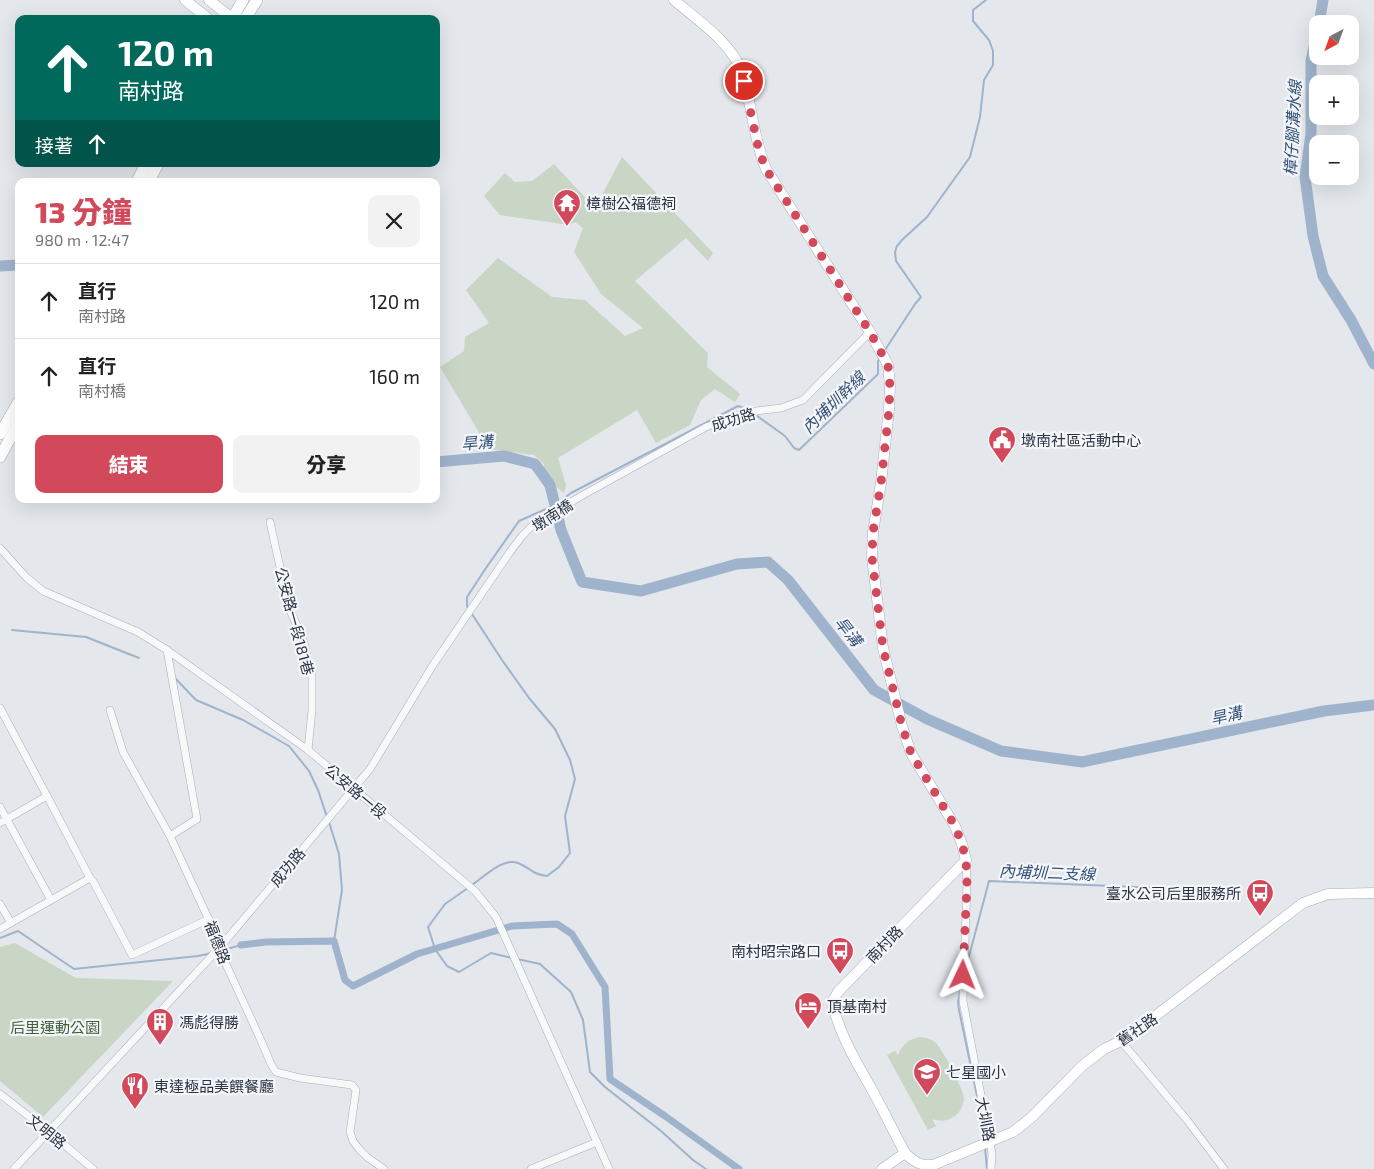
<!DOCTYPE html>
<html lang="zh-TW">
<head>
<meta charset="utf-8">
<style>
	:root { --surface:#fff; --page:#f2f2f2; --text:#222; --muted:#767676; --line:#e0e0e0; --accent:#d1495b }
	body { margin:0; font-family:"Exo 2","Noto Sans TC",sans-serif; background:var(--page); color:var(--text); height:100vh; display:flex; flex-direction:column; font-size:19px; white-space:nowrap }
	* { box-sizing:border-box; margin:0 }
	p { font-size:16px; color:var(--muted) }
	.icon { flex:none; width:28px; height:28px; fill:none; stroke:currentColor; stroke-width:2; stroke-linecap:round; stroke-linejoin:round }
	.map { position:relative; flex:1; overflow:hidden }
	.side { position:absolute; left:15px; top:178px; width:425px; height:325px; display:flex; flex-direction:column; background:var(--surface); border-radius:10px; box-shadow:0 5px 20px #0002 }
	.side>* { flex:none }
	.top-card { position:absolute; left:15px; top:15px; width:425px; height:152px; border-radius:10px; box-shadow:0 5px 20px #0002; background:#00695c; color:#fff; overflow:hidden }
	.needle { width:32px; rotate:221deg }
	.controls { position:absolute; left:1309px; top:15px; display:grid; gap:10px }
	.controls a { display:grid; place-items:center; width:50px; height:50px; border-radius:10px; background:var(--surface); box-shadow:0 5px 20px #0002; font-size:25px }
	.pin { position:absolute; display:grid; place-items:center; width:42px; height:42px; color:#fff; margin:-21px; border:2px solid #fff; border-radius:50%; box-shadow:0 1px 5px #0007 }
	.me { position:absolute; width:55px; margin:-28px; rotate:2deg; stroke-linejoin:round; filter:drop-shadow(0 0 4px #0008) }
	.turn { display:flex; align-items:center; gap:18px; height:105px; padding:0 20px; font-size:22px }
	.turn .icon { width:65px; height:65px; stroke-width:2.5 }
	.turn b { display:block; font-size:35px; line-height:42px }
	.then { display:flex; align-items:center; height:48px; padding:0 20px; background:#0003; gap:10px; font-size:19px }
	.round { display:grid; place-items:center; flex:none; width:52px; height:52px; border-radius:10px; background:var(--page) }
	.headline { display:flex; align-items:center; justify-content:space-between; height:85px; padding:0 20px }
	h1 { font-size:30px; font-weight:800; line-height:38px; color:var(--accent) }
	.cta { display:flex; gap:10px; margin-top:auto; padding:10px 20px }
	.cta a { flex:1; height:58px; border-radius:10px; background:var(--accent); color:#fff; font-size:20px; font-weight:800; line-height:58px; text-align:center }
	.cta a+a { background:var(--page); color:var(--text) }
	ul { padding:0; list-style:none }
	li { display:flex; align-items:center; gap:15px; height:75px; padding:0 20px; border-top:1px solid var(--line) }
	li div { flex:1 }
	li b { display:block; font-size:19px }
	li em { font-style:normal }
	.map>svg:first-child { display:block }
	.green { fill:#c9d6c5 }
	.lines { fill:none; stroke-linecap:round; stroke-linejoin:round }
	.stream { stroke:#9fb4cc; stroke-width:2 }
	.canal { stroke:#9fb4cc; stroke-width:7 }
	.river { stroke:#9fb4cc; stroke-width:11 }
	.street-casing { stroke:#a9aeb7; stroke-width:8 }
	.secondary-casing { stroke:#a9aeb7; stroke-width:11 }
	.primary-casing { stroke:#a3abb8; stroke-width:12 }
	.street { stroke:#f7f8fa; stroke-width:7 }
	.secondary { stroke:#fff; stroke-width:10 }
	.primary { stroke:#fff; stroke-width:11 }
	.route { stroke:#d1495b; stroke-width:9; stroke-dasharray:0 16.2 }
	.labels { text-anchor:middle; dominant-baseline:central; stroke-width:4.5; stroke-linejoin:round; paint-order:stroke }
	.poi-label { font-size:15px; fill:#2b3445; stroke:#f4f6f9; text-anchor:start }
	.street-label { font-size:15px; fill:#2b3445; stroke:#f4f6f9 }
	.park-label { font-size:15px; fill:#3f6138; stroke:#f4f6f9 }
	.water-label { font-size:16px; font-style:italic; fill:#34527a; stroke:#f4f6f9 }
</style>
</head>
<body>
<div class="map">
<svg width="1374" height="1169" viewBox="0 0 1374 1169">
	<rect width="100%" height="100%" fill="#e4e7ec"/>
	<g class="green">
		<polygon points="622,157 713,253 708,261 686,238 635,281 708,353 707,367 740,394 735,402 715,389 701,400 690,425 656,443 637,410 558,458 566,485 564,493 542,476 544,464 534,455 495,450 487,446 440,367 464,351 465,337 489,323 466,290 498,258 552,297 585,300 625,336 643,328 601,294 574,252 583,228 575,222 569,225 500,215 484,196 505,173 515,182 532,181 554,164 595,208"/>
		<polygon points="15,943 76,978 173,981 43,1117 0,1081 0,947"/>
		<path d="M922,1037C927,1038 931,1039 936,1043C943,1051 964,1089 964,1099C963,1106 960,1112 955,1116C948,1121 940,1122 932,1119L936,1126L928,1130L887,1055L895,1051L898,1055C902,1044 910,1038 922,1037Z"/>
	</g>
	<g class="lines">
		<g class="stream">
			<polyline points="885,350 915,304 921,297 896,261 895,252 897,246 902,240 927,217 970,157 980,117 984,80 993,65 993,51 989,40 973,21 973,10 986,0"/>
			<polyline points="753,413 785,436 794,448 799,450 878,374 878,361 880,358"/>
			<polyline points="469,610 467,606 467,597 486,568 519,521 555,505 571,493 738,406 747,409"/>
			<path d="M472,614L502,660L529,698L555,729L570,760L575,779L565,816L570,853L559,867L547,876C531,874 531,868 518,863C503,857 484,877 472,885"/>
			<polyline points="12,630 86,637 139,658"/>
			<polyline points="174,677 196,700 243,720 289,746 309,771 318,790 327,817"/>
			<polyline points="329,822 339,854 342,890 334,941"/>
			<polyline points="468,888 445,904 428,927 435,949 447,966 459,972 491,953 512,958"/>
			<polyline points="0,938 18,931 74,969 198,956 212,953"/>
			<polyline points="223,950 241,945"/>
			<polyline points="517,959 540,964 571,992 583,1020 590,1072 605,1087 661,1131 693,1160 706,1169"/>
			<polyline points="968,960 989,881 1159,888"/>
			<polyline points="960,992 958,1002 959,1010 981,1115 984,1139"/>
			<polyline points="985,1147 987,1169"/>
		</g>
		<polyline class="canal" points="241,945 266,942 334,941 345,980 353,986 417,954 512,926 557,924 572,934 605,987 610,1079 665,1116 739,1169"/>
		<g class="river">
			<polyline points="1319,24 1323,0"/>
			<polyline points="1318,29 1311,61 1311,134 1305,177 1313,236 1323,276 1351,320 1374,364"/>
			<polyline points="0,266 19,265"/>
			<polyline points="436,462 504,456 535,464 550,485 561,530 582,582 641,591 737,564 768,562 788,580 874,690 927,719 1001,751 1082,762 1324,711 1374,705"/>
		</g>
		<defs>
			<g id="street">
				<polyline points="270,522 289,608 303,639 312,677 312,710 308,750"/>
				<polyline points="0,548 26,577 43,591 138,632 167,650 308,750 475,891 496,917 609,1169"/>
				<polyline points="167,650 197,819 170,836 221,946 224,960 259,1036 271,1064 276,1072 300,1078 352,1085 356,1090 350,1132 353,1141 359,1149 367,1157 384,1169"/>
				<polyline points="0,708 47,796 90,878 93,881 132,955 209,919"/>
				<polyline points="110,710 123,752 170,836"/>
				<polyline points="0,807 51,900"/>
				<polyline points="0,823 47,796"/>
				<polyline points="966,860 967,884 963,1001 990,1142 992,1154 991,1169"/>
				<polyline points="0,904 11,923"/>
				<polyline points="0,929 90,878"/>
				<polyline points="1121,1041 1187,1120 1224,1169"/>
				<polyline points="0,1094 48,1131 93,1169"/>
				<polyline points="14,1169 221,946 370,769 433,665 510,552 522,536 535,523 583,495 706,427 748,412 781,408 803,400 870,332"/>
				<polyline points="531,1169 597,1142"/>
			</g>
			<g id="secondary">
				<polyline points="185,0 209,19"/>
				<polyline points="209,0 233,19"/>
				<path d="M674,0C696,19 732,43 742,72C752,104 753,138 766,169L870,332L888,365L890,386L889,409L881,483L873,532L872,557L883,648L902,726L911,753L955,826L962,844L966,860L838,992L832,1002C841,1040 860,1067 878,1101C887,1118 896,1136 905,1153L882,1169"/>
				<path d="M905,1153C913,1161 920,1166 933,1165L1013,1132L1033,1116L1082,1066L1104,1049L1121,1041L1141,1027L1303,903L1328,894L1374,893"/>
			</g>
			<g id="primary">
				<polyline points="232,19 243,0"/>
				<polyline points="245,19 257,0"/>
				<polyline points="137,181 146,164"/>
				<polyline points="149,181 158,164"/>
				<polyline points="0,434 19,401"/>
				<polyline points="0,457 19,422"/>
			</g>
		</defs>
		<use href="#street" class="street-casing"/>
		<use href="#secondary" class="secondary-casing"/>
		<use href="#primary" class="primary-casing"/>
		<use href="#street" class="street"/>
		<use href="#secondary" class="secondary"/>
		<use href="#primary" class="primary"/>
	</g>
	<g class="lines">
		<polyline class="route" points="744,81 759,151 766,169 870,332 888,365 890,386 889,410 881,483 873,532 872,557 883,648 902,726 911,753 955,826 962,844 966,860 967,884 963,975"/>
	</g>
	<defs>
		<symbol id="temple-pin" viewBox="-11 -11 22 30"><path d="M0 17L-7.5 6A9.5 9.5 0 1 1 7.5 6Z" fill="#d1495b" stroke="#f4f6f9"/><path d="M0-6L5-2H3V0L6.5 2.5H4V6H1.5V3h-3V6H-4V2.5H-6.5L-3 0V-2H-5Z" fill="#fff"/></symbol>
		<symbol id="civic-pin" viewBox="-11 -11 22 30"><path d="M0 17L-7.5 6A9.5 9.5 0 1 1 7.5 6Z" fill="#d1495b" stroke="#f4f6f9"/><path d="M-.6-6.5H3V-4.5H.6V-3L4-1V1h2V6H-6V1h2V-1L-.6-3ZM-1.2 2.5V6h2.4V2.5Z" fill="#fff"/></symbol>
		<symbol id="bus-pin" viewBox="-11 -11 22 30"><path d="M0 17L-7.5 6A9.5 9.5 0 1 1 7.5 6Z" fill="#d1495b" stroke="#f4f6f9"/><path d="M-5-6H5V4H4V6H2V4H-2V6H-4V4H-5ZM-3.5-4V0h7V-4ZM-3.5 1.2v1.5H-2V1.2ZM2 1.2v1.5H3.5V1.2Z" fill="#fff"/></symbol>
		<symbol id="hotel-pin" viewBox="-11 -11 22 30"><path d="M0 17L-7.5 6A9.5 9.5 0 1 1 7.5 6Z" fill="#d1495b" stroke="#f4f6f9"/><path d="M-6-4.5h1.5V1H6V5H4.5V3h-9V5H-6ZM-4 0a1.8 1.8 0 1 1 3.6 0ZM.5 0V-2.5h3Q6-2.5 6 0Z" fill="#fff"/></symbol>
		<symbol id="building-pin" viewBox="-11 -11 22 30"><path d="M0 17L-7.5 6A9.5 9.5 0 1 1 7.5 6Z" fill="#d1495b" stroke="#f4f6f9"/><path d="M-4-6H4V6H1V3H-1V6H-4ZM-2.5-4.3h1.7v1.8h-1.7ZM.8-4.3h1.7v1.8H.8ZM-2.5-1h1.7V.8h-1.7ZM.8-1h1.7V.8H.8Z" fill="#fff"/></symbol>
		<symbol id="school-pin" viewBox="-11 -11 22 30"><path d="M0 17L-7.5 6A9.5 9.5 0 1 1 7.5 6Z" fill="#d1495b" stroke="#f4f6f9"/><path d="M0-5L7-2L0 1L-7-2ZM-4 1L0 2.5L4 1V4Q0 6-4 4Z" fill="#fff"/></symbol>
		<symbol id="restaurant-pin" viewBox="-11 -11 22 30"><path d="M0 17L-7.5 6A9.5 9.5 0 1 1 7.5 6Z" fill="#d1495b" stroke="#f4f6f9"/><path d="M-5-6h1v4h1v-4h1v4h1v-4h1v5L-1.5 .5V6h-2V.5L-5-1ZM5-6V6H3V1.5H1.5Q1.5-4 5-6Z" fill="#fff"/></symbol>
	</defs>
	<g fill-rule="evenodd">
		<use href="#temple-pin" x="551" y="187" width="32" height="43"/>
		<use href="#civic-pin" x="986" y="424" width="32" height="43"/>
		<use href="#bus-pin" x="1244" y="877" width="32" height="43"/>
		<use href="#bus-pin" x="824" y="935" width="32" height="43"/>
		<use href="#hotel-pin" x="792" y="990" width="32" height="43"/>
		<use href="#building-pin" x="144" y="1006" width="32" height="43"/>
		<use href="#school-pin" x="911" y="1056" width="32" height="43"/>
		<use href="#restaurant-pin" x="119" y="1070" width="32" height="43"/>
	</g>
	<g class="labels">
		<g class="poi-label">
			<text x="586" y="203">樟樹公福德祠</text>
			<text x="1021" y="440">墩南社區活動中心</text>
			<text x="1241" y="893" text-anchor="end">臺水公司后里服務所</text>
			<text x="821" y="951" text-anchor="end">南村昭宗路口</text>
			<text x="827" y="1006">頂基南村</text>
			<text x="179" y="1022">馮彪得勝</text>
			<text x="946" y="1072">七星國小</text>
			<text x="154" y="1086">東達極品美饌餐廳</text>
		</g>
		<g class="street-label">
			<text transform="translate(733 419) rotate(-17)">成功路</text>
			<text transform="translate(552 515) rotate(-33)">墩南橋</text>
			<text transform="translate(295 621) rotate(75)">公安路一段181巷</text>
			<text transform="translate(356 791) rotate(40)">公安路一段</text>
			<text transform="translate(287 867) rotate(-50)">成功路</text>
			<text transform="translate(218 942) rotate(69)">福德路</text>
			<text transform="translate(884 944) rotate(-46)">南村路</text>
			<text transform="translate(1137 1029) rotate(-34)">舊社路</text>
			<text transform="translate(986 1119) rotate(79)">大圳路</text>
			<text transform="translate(47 1131) rotate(39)">文明路</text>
		</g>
		<g class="park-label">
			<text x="55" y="1027">后里運動公園</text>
		</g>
		<g class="water-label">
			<text transform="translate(1292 128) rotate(-87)">樟仔腳溝水線</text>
			<text transform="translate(833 402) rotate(-44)">內埔圳幹線</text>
			<text transform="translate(477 442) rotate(-5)">旱溝</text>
			<text transform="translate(849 631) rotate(52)">旱溝</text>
			<text transform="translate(1226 715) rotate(-12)">旱溝</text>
			<text transform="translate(1047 872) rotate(2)">內埔圳二支線</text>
		</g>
	</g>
</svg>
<div class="controls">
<a><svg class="needle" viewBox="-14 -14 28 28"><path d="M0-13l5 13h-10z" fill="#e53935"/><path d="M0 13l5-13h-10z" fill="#767676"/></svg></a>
<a>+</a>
<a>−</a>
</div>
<div class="pin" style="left:744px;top:81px;background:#d93025"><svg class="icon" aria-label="arrive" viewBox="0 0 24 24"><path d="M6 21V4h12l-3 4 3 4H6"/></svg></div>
<svg class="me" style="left:963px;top:975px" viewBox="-20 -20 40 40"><path d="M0-17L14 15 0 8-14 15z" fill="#d1495b" stroke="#fff" stroke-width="4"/></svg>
<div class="top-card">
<div class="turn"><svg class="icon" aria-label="ahead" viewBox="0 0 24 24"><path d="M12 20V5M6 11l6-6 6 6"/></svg><div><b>120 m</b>南村路</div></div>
<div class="then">接著<svg class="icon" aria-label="ahead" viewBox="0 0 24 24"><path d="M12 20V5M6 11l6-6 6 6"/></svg></div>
</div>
<section class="side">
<div class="headline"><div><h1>13 分鐘</h1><p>980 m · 12:47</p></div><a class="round"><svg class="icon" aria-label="close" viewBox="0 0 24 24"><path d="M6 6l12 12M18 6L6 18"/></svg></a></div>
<ul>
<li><svg class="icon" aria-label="ahead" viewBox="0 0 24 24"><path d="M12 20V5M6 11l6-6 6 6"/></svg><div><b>直行</b><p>南村路</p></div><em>120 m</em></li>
<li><svg class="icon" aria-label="ahead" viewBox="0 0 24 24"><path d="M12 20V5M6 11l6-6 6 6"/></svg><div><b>直行</b><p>南村橋</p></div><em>160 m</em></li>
</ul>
<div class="cta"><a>結束</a><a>分享</a></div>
</section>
</div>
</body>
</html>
